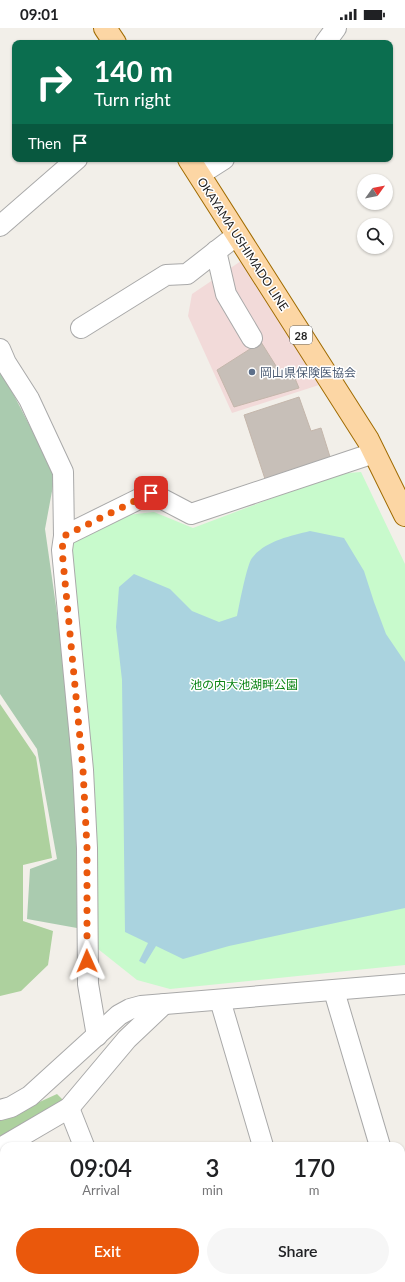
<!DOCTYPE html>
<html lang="en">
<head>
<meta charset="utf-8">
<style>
	:root { --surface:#fff; --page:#f6f6f6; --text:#202124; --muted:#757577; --accent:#ea580c }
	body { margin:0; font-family:Lato,"Noto Sans JP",sans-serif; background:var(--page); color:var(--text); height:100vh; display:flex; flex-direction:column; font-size:15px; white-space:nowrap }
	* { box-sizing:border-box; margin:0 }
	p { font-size:13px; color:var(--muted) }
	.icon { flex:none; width:22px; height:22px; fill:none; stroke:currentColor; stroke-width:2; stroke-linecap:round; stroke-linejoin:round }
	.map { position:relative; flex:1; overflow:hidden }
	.panel { position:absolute; left:0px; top:1114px; width:405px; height:140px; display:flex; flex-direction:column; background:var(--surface); border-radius:12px 12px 0 0; box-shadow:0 1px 3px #0004 }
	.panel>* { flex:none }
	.top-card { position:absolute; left:12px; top:12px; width:381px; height:122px; border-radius:8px; box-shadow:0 1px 3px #0004; background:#0b6e4f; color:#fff; overflow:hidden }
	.needle { width:26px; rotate:57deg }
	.controls { position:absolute; left:357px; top:146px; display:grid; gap:8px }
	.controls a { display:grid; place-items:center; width:36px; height:36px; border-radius:50%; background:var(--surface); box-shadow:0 1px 3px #0004; font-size:20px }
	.pin { position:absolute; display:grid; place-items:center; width:34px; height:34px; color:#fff; margin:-17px; border-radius:8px; box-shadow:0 2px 6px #0006 }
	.me { position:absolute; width:44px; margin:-22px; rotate:359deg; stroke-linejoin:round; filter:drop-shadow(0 0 3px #0008) }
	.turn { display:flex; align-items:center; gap:14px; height:84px; padding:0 16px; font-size:18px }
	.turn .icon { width:52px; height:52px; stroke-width:2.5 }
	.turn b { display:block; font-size:28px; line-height:34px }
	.then { display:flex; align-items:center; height:38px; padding:0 16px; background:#0003; gap:8px; font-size:15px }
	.eta { display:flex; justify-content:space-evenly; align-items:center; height:68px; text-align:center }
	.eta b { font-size:24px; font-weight:600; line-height:28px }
	.primary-button { display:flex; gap:8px; margin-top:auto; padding:8px 16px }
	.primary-button a { flex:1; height:46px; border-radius:24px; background:var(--accent); color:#fff; font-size:16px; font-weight:600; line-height:46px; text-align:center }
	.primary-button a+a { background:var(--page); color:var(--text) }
	.status { display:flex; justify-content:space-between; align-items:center; height:28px; padding:0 20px; background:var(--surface); direction:ltr }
	.status svg { height:11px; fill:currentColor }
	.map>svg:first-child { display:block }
	.commercial { fill:#f2dad9 }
	.forest { fill:#add19e }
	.cemetery { fill:#aacbaf }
	.park { fill:#c8facc }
	.water { fill:#aad3df }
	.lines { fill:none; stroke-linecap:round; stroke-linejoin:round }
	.river { stroke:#aad3df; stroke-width:35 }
	.building { fill:#c7bfb8; stroke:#c4b6ab }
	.minor-casing { stroke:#a9a9a9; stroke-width:22 }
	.major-casing { stroke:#a06b00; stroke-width:24 }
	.minor { stroke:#fff; stroke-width:20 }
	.major { stroke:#fcd6a4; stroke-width:22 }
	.route { stroke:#ea580c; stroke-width:7; stroke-dasharray:0 12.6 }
	.service-dot { fill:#5c6f8a; stroke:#fff; stroke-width:1.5 }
	.labels { text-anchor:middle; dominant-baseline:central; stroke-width:3; stroke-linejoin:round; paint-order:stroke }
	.shield { fill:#fff; stroke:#646464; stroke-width:1 }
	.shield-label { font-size:11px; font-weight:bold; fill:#222 }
	.street-label { font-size:12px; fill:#222; stroke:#fff }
	.service-label { font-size:12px; fill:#4e5e75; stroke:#fff; text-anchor:start }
	.park-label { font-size:12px; fill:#0c8416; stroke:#fff }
</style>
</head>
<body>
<div class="status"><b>09:01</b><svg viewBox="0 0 49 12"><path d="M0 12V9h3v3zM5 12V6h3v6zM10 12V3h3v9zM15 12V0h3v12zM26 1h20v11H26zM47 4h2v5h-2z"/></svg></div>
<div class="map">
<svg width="405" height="1254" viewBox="0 0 405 1254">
	<rect width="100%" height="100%" fill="#f2efe9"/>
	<polygon class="commercial" points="241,233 319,357 232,385 188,288 192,266"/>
	<g class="forest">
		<polygon points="0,676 36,729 52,830 23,837 23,893 53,903 48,937 21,963 0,968"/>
		<polygon points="57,1066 64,1073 0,1110 0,1092"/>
	</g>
	<polygon class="cemetery" points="0,340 55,447 45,501 71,683 79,810 77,900 27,891 30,841 57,831 37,721 0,666"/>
	<polygon class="park" points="361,444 405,536 405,937 170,961 137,952 93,917 70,517 84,502 118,488 154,484 193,500 336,446"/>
	<path class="water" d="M310,503L344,510L364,543L374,574L386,606L405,634V880L229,918L183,931L156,918L145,936L139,933L148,915L125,904L122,652L116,599L119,559L134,546L170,561L192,583L219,594L237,588C239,578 247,536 252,530C265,513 290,508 310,503Z"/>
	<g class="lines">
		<polyline class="river" points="136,1250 137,1254"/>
	</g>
	<g class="building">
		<polygon points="261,314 281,346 291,341 299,360 234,379 217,342"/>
		<polygon points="299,369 311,403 321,400 331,432 266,454 244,387"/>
	</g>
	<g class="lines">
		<defs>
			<g id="minor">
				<polyline points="325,15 336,0"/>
				<polyline points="199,147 224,131"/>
				<polyline points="0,198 77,131"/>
				<polyline points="216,223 226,266 252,310"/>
				<polyline points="81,300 166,247 187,246 237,207"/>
				<polyline points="0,321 6,335 29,371 63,444 64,508 62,522 83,742 87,820 88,956 97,1008"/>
				<polyline points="64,508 151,465 191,486 374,425"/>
				<polyline points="334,963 380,1118"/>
				<polyline points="220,972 263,1118"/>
				<polyline points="69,1080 84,1118"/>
				<polyline points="0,1082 11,1079 30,1068 119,987 130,981 141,978 405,956"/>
				<polyline points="4,1118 69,1080 127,1011 164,976"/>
				<polyline points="401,1186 405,1200"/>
				<polyline points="125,1250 126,1254"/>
				<polyline points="204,1250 205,1254"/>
				<polyline points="302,1250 303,1254"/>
			</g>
			<g id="major">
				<polyline points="105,0 115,15"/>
				<polyline points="189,131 368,412 405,487"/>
			</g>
		</defs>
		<use href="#minor" class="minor-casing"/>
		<use href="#major" class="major-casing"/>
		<use href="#minor" class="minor"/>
		<use href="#major" class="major"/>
	</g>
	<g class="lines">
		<polyline class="route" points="87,933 87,820 83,742 62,522 64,508 151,465"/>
	</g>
	<circle class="service-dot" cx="252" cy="344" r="4"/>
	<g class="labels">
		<rect class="shield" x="290" y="298" width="22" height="18" rx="3"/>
		<g class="shield-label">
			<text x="301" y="307">28</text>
		</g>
		<g class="street-label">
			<text transform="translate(243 216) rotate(57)">OKAYAMA USHIMADO LINE</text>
		</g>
		<g class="service-label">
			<text x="260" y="344">岡山県保険医協会</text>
		</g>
		<g class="park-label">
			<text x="244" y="656">池の内大池湖畔公園</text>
		</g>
	</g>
</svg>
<div class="controls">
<a><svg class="needle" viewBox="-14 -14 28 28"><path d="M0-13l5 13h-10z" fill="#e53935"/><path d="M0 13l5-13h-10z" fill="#757577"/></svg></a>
<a><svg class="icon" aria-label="search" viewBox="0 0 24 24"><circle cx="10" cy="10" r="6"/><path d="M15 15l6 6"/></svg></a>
</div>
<div class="pin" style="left:151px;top:465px;background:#d93025"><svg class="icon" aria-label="arrive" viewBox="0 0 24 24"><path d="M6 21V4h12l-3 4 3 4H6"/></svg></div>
<svg class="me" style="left:87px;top:933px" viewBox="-20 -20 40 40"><path d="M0-17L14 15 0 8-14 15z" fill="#ea580c" stroke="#fff" stroke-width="4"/></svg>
<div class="top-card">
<div class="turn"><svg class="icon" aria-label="right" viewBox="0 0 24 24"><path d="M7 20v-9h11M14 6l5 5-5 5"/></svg><div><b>140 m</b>Turn right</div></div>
<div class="then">Then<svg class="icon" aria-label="arrive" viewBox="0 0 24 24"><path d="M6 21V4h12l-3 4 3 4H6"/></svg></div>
</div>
<section class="panel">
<div class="eta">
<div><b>09:04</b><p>Arrival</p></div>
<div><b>3</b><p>min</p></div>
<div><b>170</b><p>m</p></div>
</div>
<div class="primary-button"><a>Exit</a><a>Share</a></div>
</section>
</div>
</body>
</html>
